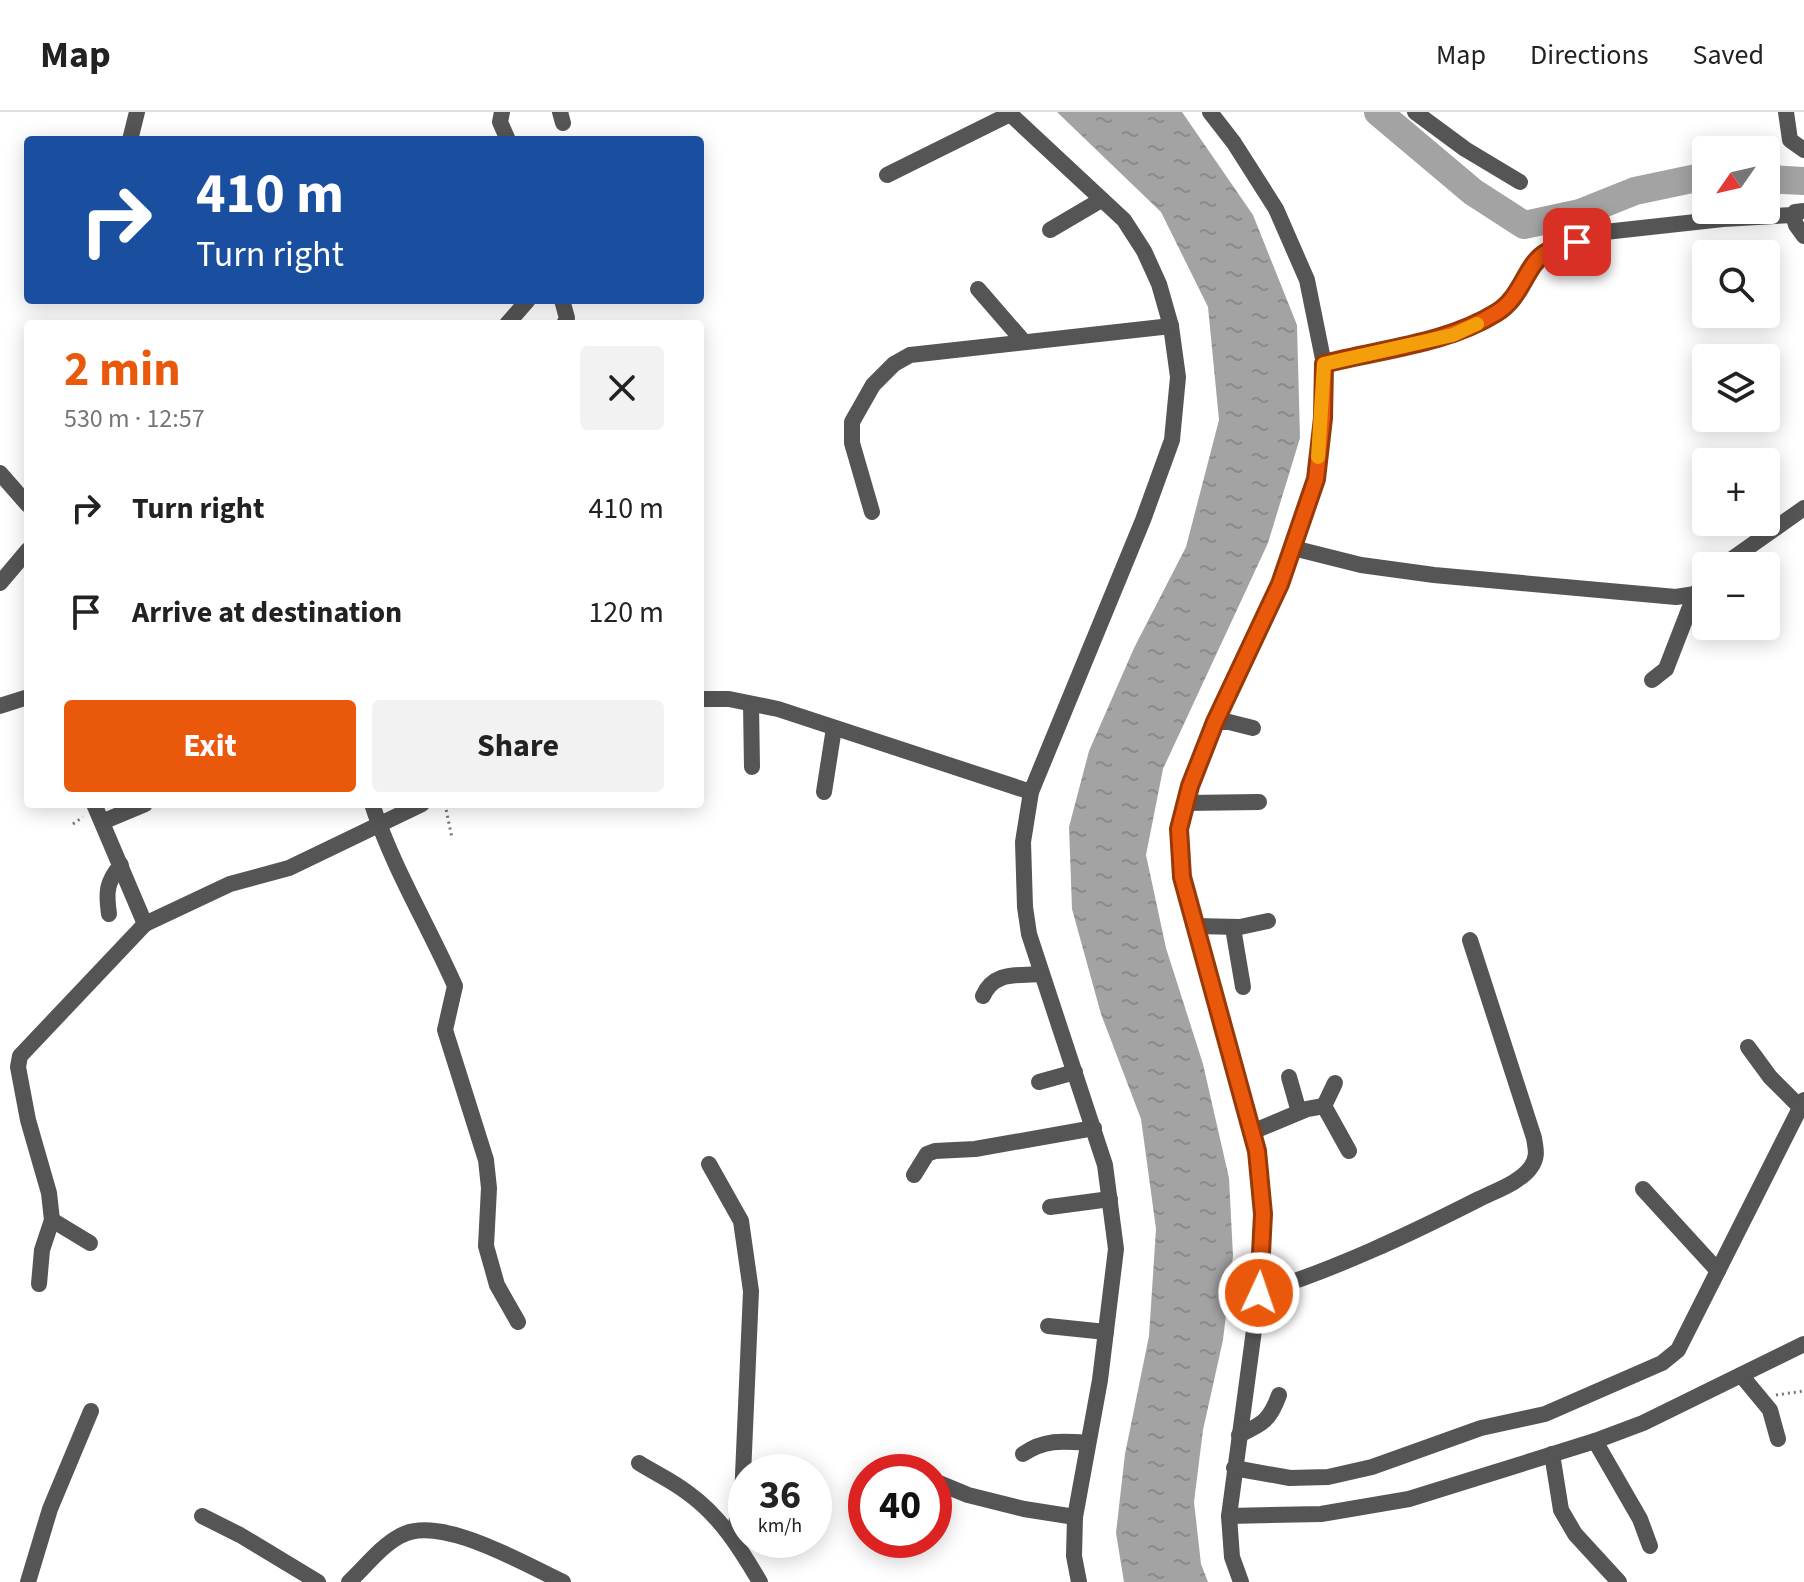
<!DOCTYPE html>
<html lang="en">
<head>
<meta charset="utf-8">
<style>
	:root { --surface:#fff; --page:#f2f2f2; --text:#222; --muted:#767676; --line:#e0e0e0; --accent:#ea580c }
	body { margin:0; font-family:"Source Sans 3",sans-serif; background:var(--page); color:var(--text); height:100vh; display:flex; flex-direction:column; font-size:30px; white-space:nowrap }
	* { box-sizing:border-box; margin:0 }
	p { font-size:26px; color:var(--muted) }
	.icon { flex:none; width:44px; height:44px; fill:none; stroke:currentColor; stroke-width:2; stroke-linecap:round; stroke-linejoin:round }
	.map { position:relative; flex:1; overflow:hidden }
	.sheet { position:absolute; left:24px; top:208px; width:680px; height:488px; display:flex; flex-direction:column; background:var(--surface); border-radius:8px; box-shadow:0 4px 20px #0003 }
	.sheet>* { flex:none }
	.banner { position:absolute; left:24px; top:24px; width:680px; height:168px; border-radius:8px; box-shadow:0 4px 20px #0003; background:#1a4fa0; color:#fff; overflow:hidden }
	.needle { width:52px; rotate:236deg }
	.buttons { position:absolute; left:1692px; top:24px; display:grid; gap:16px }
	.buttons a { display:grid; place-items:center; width:88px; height:88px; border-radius:8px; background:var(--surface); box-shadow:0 4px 20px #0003; font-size:40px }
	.speed { position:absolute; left:728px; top:1342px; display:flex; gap:16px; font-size:40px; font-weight:700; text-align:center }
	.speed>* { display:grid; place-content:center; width:104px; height:104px; border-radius:50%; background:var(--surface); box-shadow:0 4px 20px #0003; line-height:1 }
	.speed small { font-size:20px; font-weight:400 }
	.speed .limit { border:12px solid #d22; background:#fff; color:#111 }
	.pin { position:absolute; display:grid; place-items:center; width:68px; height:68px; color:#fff; margin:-34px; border-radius:16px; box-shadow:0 4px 12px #0006 }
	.me { position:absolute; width:88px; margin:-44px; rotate:3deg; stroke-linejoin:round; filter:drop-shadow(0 0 6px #0008) }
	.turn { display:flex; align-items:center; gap:28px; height:168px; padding:0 40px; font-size:36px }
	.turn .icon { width:104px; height:104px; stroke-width:2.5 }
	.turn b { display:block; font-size:56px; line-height:68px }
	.round { display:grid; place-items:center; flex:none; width:84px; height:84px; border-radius:8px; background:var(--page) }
	.head { display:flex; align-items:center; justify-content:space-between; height:136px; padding:0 40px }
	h1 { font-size:48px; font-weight:700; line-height:60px; color:var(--accent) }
	.primary-button { display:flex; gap:16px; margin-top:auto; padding:16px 40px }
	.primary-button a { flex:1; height:92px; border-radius:8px; background:var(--accent); color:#fff; font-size:32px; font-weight:700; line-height:92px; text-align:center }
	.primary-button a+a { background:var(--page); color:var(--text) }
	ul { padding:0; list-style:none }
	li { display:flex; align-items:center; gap:24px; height:104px; padding:0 40px }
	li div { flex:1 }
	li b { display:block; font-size:30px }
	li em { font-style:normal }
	header { display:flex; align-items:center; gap:48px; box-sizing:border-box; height:112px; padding:0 40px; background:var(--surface); border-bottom:2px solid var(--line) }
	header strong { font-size:38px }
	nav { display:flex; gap:44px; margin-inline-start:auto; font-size:28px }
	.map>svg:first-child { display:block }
	.water { fill:url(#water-ripples) }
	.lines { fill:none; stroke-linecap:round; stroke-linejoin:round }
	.river { stroke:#a3a3a3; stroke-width:28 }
	.path { stroke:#777; stroke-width:3; stroke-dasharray:2 4; stroke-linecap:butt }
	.minor { stroke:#555; stroke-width:16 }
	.route-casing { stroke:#983908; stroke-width:20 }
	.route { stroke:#ea580c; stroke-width:14 }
	.slow { stroke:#f59e0b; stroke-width:14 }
</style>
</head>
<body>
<header>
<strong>Map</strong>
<nav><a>Map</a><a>Directions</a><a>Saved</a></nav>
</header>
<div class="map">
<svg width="1804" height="1470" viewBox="0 0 1804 1470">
	<defs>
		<pattern id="water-ripples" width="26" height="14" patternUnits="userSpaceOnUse" patternTransform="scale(2)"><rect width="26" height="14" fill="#a3a3a3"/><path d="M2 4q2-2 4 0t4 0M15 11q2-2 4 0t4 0" fill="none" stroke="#8b8b8b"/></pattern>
	</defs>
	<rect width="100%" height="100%" fill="#fff"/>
	<polygon class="water" points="1057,0 1182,0 1253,103 1297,213 1300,326 1268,431 1163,657 1146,743 1166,836 1203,952 1229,1066 1233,1144 1223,1228 1203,1318 1194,1390 1201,1452 1208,1470 1124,1470 1116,1421 1125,1342 1149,1224 1156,1117 1141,1007 1101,902 1072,797 1069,715 1089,639 1134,536 1186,435 1219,308 1208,195 1161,100"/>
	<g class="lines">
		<g class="river">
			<polyline points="1378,0 1473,80 1524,113 1580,101 1635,79 1706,64"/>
			<polyline points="1766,67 1804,69"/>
		</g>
		<g class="path">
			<polyline points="445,692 452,726"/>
			<polyline points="73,712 83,705"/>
			<polyline points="1776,1283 1804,1279"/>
		</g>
		<g class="minor">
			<polyline points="502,0 500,10 508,28"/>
			<polyline points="560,0 563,11"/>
			<polyline points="1008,0 1124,108 1144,139 1159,172 1171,214 1178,265 1172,328 1143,408 1031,680 1023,730 1025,795 1029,822 1105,1053 1116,1137 1100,1268 1075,1405 1074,1444 1079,1470"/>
			<polyline points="1210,0 1234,31 1276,97 1307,168 1324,252 1323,306 1316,367 1293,436 1280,472 1215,610 1190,674 1179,717 1182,765 1257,1039 1263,1102 1259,1181 1229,1404 1232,1445 1241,1470"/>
			<polyline points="1415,0 1465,37 1520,70"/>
			<polyline points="1786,0 1790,28 1804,38"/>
			<polyline points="130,28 137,0"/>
			<polyline points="887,63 1010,2"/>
			<polyline points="1793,103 1796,113 1804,124"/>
			<polyline points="1050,118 1101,88"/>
			<polyline points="978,177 1024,230"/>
			<polyline points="562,188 567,206 564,212"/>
			<polyline points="507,212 528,188"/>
			<polyline points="1324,252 1453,223 1480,211 1513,188 1531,156 1548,139 1605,120 1723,107 1793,103 1795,100 1804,99"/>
			<polyline points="0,361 28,393"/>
			<polyline points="872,400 852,331 852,310 873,273 894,252 910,243 1171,214"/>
			<polyline points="1293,436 1361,453 1434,463 1676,485 1695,482 1706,470"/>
			<polyline points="1722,454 1804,396"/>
			<polyline points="0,471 28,438"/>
			<polyline points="1652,568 1666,557 1695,482"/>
			<polyline points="700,587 729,587 778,597 1031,680"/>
			<polyline points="751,592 752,655"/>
			<polyline points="0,594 28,585"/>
			<polyline points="1215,610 1229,610 1253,616"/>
			<polyline points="824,680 834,616"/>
			<polyline points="1186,691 1259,690"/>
			<polyline points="94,692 145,812"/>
			<path d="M372,692C393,756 428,813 455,874L445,918L486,1048L489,1076L486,1134L497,1173L518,1210"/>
			<polyline points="102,710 145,692"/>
			<path d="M109,802C106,781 106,770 121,753"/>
			<polyline points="1194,814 1240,815 1268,809"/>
			<polyline points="1233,816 1243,875"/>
			<path d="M983,884C994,859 1017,864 1040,862"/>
			<polyline points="1748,935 1770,965 1800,995"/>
			<polyline points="1289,965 1299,1000"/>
			<polyline points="1039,970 1075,960"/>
			<polyline points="1324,994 1335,971"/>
			<polyline points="1252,1020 1307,997 1324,994 1349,1039"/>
			<polyline points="709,1052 741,1109 751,1179 742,1386 733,1425"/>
			<polyline points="914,1063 927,1042 935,1039 975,1037 1094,1016"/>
			<polyline points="1643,1077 1718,1159"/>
			<polyline points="1050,1095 1110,1087"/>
			<polyline points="52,1108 90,1131"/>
			<polyline points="39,1172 42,1138 52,1108 49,1081 28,1008 18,955 20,944 145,812 230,772 289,756 422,692"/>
			<path d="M1259,1181C1336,1157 1408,1123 1479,1087C1495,1079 1521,1070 1531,1055C1538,1045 1536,1038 1534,1026L1470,828"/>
			<polyline points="1048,1214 1106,1220"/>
			<polyline points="1741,1263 1770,1298 1778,1327"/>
			<path d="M1239,1323C1263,1312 1270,1308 1279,1283"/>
			<polyline points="1595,1329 1640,1407 1650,1434"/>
			<path d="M1023,1342C1045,1327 1063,1329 1088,1331"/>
			<polyline points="1552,1342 1561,1398 1575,1422 1619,1470"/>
			<path d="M639,1351C655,1361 673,1369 688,1381C720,1404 740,1436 760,1470"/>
			<polyline points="1234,1356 1290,1366 1328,1365 1372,1355 1481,1316 1545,1302 1662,1251 1678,1238 1804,988"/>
			<polyline points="900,1360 901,1360"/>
			<polyline points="934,1369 968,1383 1024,1397 1075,1405"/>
			<polyline points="202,1404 240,1423 318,1470"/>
			<polyline points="1229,1404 1321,1402 1409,1387 1595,1329 1643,1311 1804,1232"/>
			<polyline points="28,1470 50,1397 91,1299"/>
			<path d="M349,1470C365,1455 381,1434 400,1424C439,1401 526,1453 563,1470"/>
		</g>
	</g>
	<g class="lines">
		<defs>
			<path id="route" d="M1259,1181L1263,1102L1257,1039L1182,765L1179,717L1190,674L1215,610L1280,472L1316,367L1323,306L1324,252C1381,237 1446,232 1496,201C1523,185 1525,152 1547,140C1556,135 1567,133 1577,130"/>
		</defs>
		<use href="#route" class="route-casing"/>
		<use href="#route" class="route"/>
		<polyline class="slow" points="1318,345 1324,252 1453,223 1477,212"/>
	</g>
</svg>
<div class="buttons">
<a><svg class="needle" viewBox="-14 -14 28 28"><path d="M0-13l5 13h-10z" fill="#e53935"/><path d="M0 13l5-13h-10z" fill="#767676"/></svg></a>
<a><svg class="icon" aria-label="search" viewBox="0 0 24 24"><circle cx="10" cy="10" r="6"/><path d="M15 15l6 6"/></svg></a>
<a><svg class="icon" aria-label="layers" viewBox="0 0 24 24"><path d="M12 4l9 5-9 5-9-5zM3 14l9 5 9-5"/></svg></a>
<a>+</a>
<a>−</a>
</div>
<div class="speed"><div>36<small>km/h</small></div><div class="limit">40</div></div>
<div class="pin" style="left:1577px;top:130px;background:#d93025"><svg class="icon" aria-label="arrive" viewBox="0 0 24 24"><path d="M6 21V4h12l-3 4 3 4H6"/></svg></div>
<svg class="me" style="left:1259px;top:1181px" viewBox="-20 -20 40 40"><circle r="17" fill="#ea580c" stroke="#fff" stroke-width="3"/><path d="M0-11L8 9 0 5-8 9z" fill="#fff"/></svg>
<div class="banner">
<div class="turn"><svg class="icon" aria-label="right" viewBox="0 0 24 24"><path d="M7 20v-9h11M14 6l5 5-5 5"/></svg><div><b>410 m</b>Turn right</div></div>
</div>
<section class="sheet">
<div class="head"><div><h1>2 min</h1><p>530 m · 12:57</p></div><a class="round"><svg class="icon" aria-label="close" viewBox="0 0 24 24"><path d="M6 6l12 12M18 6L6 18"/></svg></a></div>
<ul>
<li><svg class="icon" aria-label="right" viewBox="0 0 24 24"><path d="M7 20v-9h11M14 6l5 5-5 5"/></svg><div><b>Turn right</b></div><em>410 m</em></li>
<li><svg class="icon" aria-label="arrive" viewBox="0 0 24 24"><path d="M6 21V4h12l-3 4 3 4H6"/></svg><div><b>Arrive at destination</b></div><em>120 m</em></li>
</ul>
<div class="primary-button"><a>Exit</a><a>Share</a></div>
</section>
</div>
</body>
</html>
